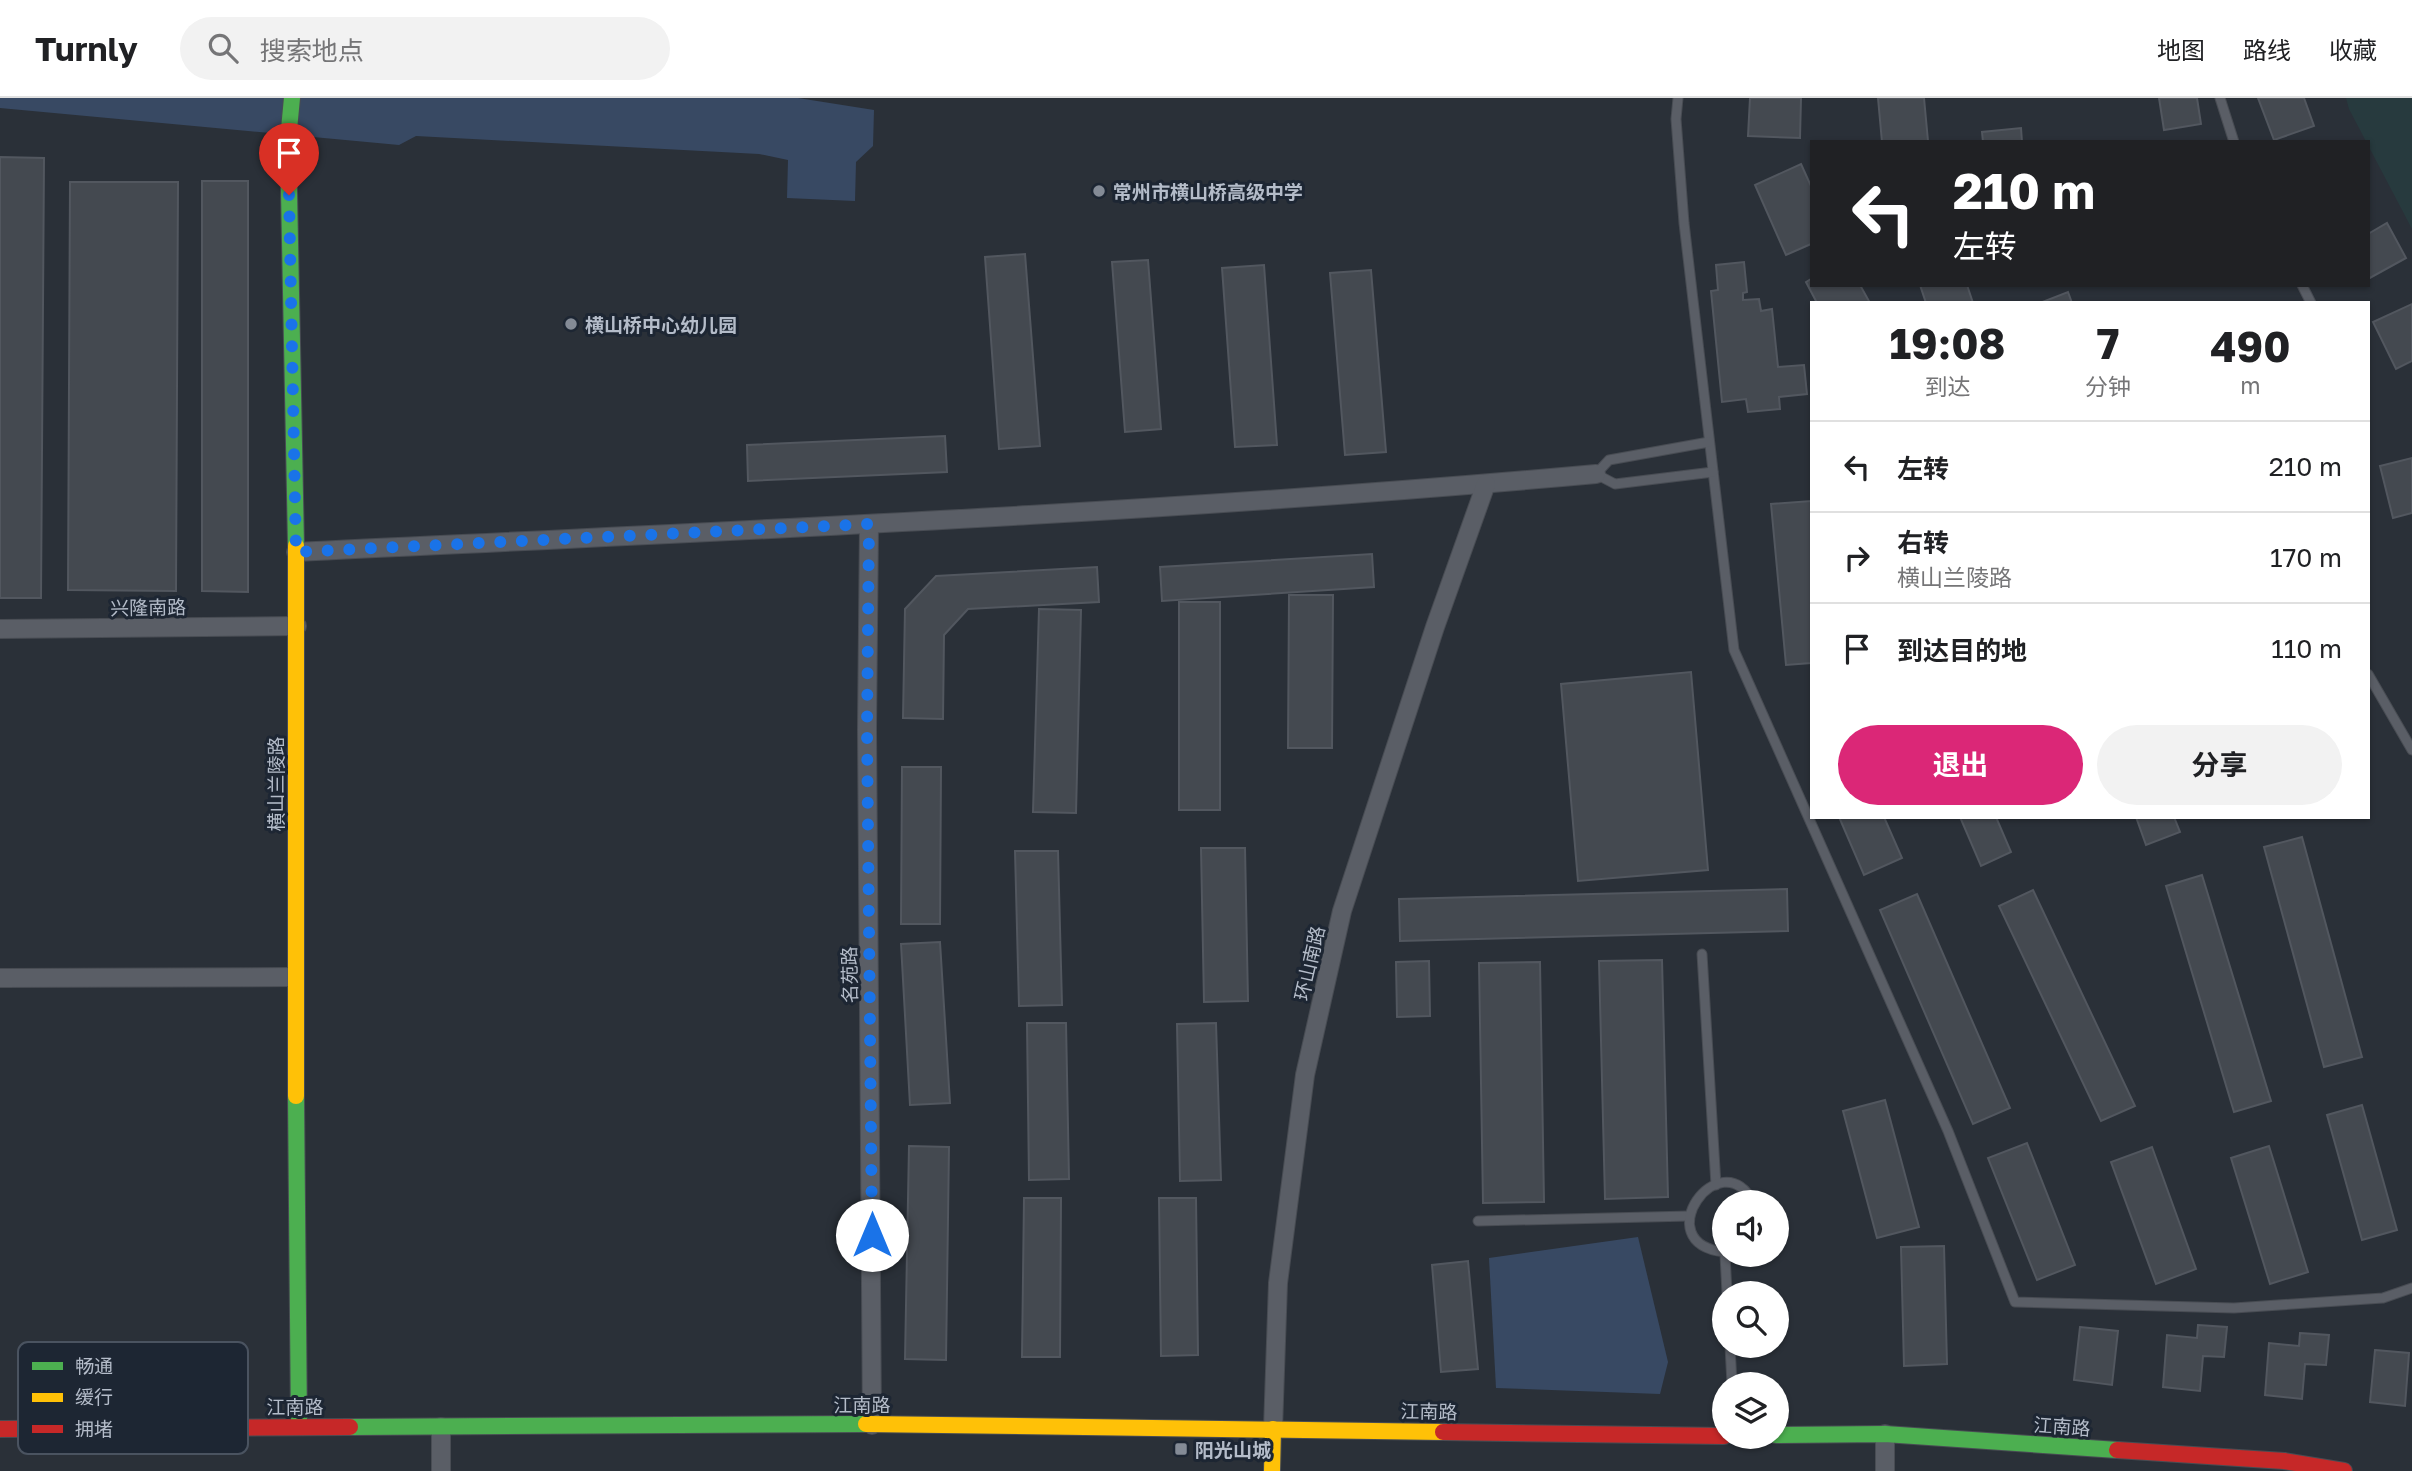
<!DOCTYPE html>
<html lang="zh">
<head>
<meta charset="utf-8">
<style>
	:root { --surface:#fff; --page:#f2f2f2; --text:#202124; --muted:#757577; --line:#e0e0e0; --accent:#db2777 }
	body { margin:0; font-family:"Golos Text","Noto Sans SC",sans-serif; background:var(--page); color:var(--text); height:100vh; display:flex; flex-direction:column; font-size:26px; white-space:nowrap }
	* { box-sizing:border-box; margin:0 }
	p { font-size:23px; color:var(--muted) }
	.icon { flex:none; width:38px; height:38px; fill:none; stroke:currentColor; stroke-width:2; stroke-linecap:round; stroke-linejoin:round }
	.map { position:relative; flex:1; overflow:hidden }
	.details { position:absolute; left:1810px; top:203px; width:560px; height:518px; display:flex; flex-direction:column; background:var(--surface); border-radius:0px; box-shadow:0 2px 5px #0004 }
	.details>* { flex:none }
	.guide { position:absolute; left:1810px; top:42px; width:560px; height:147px; border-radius:0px; box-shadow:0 2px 5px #0004; background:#202124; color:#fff; overflow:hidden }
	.fabs { position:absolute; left:1712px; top:1092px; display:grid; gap:14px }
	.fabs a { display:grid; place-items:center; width:77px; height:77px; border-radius:50%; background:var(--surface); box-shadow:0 2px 5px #0004; font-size:35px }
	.pin { position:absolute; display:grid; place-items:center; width:60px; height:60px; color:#fff; margin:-72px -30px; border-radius:50% 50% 50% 0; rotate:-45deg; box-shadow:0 0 7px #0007 }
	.pin .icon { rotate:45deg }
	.me { position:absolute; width:77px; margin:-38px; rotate:0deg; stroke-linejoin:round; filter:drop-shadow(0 0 5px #0008) }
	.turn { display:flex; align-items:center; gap:24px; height:147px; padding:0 28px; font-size:32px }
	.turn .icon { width:91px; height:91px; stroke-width:2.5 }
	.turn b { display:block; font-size:49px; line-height:60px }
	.eta { display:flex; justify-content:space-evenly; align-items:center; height:119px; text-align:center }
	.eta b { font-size:42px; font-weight:700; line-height:49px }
	.primary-button { display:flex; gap:14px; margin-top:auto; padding:14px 28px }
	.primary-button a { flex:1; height:80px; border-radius:42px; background:var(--accent); color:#fff; font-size:28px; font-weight:700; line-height:80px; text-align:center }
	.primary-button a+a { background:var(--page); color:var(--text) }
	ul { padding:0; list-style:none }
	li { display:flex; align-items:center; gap:21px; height:91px; padding:0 28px; border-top:2px solid var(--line) }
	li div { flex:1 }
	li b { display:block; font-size:26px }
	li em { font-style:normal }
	header { display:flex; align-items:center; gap:42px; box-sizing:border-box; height:98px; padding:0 35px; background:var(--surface); border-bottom:2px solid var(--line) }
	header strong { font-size:33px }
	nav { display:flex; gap:38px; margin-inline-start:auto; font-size:24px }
	.search { width:490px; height:63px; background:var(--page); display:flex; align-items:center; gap:18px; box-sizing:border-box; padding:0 24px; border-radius:38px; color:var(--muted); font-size:26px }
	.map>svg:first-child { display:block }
	.green { fill:#273a3e }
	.water { fill:#384963 }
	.building { fill:#444950; stroke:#52575f; stroke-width:2 }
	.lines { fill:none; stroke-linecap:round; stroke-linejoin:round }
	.lane-casing { stroke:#484c53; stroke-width:11 }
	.street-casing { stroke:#484c53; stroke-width:20 }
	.fast-casing { stroke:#484c53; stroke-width:18 }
	.slow-casing { stroke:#484c53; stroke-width:18 }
	.jam-casing { stroke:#484c53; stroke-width:18 }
	.lane { stroke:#5a5e66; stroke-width:9 }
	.street { stroke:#5a5e66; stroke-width:18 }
	.fast { stroke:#4caf50; stroke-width:16 }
	.slow { stroke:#ffc107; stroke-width:16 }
	.jam { stroke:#c62828; stroke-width:16 }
	.route { stroke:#1a73e8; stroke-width:12; stroke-dasharray:0 21.6 }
	.poi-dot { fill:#848b96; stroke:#1d2633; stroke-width:2.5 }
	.labels { text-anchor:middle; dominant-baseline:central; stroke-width:6; stroke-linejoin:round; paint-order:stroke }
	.poi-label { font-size:19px; font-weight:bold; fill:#b4bcc9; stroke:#1d2633; text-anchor:start }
	.street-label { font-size:19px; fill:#b4bcc9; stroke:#1d2633 }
	.key { fill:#1d2633; stroke:#4a5360; stroke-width:2 }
	.key-label { font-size:19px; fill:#b4bcc9 }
</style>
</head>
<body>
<header>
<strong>Turnly</strong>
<div class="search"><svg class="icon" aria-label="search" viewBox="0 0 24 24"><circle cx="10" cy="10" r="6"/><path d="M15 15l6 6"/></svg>搜索地点</div>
<nav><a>地图</a><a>路线</a><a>收藏</a></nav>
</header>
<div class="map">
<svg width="2412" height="1373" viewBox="0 0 2412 1373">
	<rect width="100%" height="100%" fill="#2a3038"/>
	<polygon class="green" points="2346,0 2412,0 2412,131 2349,11"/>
	<g class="water">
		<polygon points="0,0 798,0 874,12 873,48 856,64 855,103 787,100 788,62 759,56 416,38 399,47 0,10"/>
		<polygon points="1638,1139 1668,1264 1660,1296 1496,1290 1489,1160"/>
	</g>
	<g class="building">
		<polygon points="1750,0 1801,0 1800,40 1748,38"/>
		<polygon points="1878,0 1924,0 1928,43 1882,44"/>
		<polygon points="2159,0 2197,0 2201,26 2164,32"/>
		<polygon points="2258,0 2304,0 2314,28 2274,42"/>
		<polygon points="2021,30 2022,44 1983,44 1982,34"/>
		<polygon points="0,59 44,60 41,500 0,500"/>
		<polygon points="1801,66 1811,88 1811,146 1786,157 1755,87"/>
		<polygon points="202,83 248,83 248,494 202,493"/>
		<polygon points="70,84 178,84 176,493 68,492"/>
		<polygon points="2387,125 2406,160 2368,181 2368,136"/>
		<polygon points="1025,156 1040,348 999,351 985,159"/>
		<polygon points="1148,162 1161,331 1125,334 1112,164"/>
		<polygon points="1744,164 1747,194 1743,195 1743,202 1759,201 1761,213 1772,211 1778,269 1804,267 1807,296 1779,299 1780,311 1748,314 1746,301 1722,304 1711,193 1718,192 1716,167"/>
		<polygon points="1264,167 1277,347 1235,349 1222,170"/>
		<polygon points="1371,172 1386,354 1345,357 1330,175"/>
		<polygon points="1811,181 1811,187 1860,187 1870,205 1817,205 1806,184"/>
		<polygon points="1920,187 1967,187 1973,205 1926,205"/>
		<polygon points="2068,194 2072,205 2040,205"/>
		<polygon points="2412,206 2412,263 2396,271 2373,224"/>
		<polygon points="945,338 947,374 748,383 747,347"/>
		<polygon points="2412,360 2412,415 2393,420 2380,368"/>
		<polygon points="1811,403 1811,565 1786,567 1771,406"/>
		<polygon points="1372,456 1374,489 1162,503 1160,469"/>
		<polygon points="1097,469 1099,504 968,511 944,537 943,621 903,620 905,511 936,478"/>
		<polygon points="1289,497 1333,497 1332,650 1288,650"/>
		<rect x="1179" y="504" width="41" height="208"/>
		<polygon points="1039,511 1081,512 1076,715 1033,714"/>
		<polygon points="1691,574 1708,772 1578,783 1561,586"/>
		<polygon points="902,669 941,669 940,826 901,826"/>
		<polygon points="1839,719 1884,719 1902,760 1864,777"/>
		<polygon points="1960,719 1996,719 2011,754 1981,768"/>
		<polygon points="2136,719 2174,719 2180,734 2146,747"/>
		<polygon points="2302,739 2362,959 2324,969 2264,749"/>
		<polygon points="1201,750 1245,750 1248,903 1204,904"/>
		<polygon points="1015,753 1058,753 1062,907 1019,908"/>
		<polygon points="2202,777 2271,1003 2234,1014 2166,788"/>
		<polygon points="1787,791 1788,833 1400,843 1399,801"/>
		<polygon points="2033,792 2135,1008 2101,1023 1999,808"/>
		<polygon points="1917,796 2010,1010 1973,1026 1880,812"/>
		<polygon points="940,844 950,1005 910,1007 901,846"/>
		<polygon points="1662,862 1668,1099 1605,1101 1599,863"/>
		<polygon points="1429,863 1430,918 1397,919 1396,864"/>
		<polygon points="1540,864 1544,1104 1483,1105 1479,865"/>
		<polygon points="1027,925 1066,925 1069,1081 1029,1082"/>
		<polygon points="1216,925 1221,1082 1180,1083 1177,926"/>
		<polygon points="1885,1002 1919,1129 1877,1140 1843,1013"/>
		<polygon points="2362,1007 2397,1132 2362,1142 2327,1017"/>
		<polygon points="2027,1045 2075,1167 2037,1182 1988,1060"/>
		<polygon points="909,1048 949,1049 946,1262 905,1261"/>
		<polygon points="2269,1048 2308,1174 2270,1186 2231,1060"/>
		<polygon points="2152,1049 2196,1171 2156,1186 2111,1064"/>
		<polygon points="1024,1100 1061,1100 1060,1259 1022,1259"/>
		<polygon points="1159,1100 1196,1100 1198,1257 1161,1258"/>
		<polygon points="1944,1148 1947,1266 1904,1268 1901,1149"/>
		<polygon points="1468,1163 1478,1271 1441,1274 1432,1167"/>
		<polygon points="2198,1227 2227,1229 2224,1259 2203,1258 2200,1293 2163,1289 2167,1237 2197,1240"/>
		<polygon points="2080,1229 2118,1233 2112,1287 2074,1282"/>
		<polygon points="2300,1235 2329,1237 2326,1267 2305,1266 2302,1301 2265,1297 2269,1245 2299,1248"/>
		<polygon points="2375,1252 2409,1255 2405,1308 2370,1304"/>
	</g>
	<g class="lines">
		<defs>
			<g id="lane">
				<polyline points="1678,0 1676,21 1684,125 1734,552 1948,1033 2015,1204 2234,1210 2383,1200 2412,1190"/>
				<polyline points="2220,0 2234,44"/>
				<polyline points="2302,187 2311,205"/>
				<polyline points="1709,344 1609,362 1596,376 1615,386 1713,374"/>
				<polyline points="2368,576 2412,652"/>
				<polyline points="1702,856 1716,1087"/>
				<polyline points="1478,1123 1690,1118"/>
				<path d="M1724,1154C1646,1145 1720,1042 1753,1104"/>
				<polyline points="1725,1157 1727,1195"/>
				<polyline points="1730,1248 1732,1286"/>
			</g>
			<g id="street">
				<polyline points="869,426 867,631 872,1327"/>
				<path d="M296,454C729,433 1164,415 1596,376"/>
				<polyline points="0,531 297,528"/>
				<polyline points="0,880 295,879"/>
				<polyline points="441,1329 441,1373"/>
				<polyline points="1273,1331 1278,1185 1305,977 1342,813 1435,529 1486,386"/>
				<polyline points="1885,1336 1885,1373"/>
			</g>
			<g id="fast">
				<polyline points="292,0 288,42 296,448"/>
				<polyline points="296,998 299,1329"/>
				<polyline points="350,1329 866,1326"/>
				<polyline points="1776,1337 1885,1336 2117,1352"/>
			</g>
			<g id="slow">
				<polyline points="296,448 296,998"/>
				<polyline points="866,1326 1443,1334"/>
				<polyline points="1272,1373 1273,1331"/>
			</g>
			<g id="jam">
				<polyline points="0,1331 350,1329"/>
				<polyline points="1443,1334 1724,1338"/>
				<polyline points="2117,1352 2284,1363 2344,1373"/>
			</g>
		</defs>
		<use href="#lane" class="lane-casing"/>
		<use href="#street" class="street-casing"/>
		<use href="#fast" class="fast-casing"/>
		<use href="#slow" class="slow-casing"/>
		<use href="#jam" class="jam-casing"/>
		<use href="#lane" class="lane"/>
		<use href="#street" class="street"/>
		<use href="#fast" class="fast"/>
		<use href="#slow" class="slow"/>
		<use href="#jam" class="jam"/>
	</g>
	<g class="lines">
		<polyline class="route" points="289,97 296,454 869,426 867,631 872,1137"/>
	</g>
	<g class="poi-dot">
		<circle cx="1099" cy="93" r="7"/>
		<circle cx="571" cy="226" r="7"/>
		<rect x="1174" y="1344" width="14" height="14" rx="3.5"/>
	</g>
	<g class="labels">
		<g class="poi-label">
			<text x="1113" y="93">常州市横山桥高级中学</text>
			<text x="585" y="226">横山桥中心幼儿园</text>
			<text x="1195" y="1351">阳光山城</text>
		</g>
		<g class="street-label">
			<text transform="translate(148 509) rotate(-1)">兴隆南路</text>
			<text transform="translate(275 686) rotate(-90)">横山兰陵路</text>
			<text transform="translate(1309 865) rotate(-77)">环山南路</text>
			<text transform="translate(849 877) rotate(-91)">名苑路</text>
			<text x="862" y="1306">江南路</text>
			<text x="295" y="1308">江南路</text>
			<text transform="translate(1429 1313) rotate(1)">江南路</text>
			<text transform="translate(2062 1328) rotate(4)">江南路</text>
		</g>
	</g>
	<rect x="18" y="1244" width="230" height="112" rx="10" class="key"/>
	<rect x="32" y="1264" width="31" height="8" fill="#4caf50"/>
	<rect x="32" y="1295" width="31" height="9" fill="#ffc107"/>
	<rect x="32" y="1327" width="31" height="8" fill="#c62828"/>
	<g class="key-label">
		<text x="75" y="1275">畅通</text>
		<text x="75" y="1306">缓行</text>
		<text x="75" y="1338">拥堵</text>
	</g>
</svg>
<div class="fabs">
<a><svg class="icon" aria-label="sound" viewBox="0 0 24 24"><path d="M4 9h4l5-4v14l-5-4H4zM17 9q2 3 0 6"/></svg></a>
<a><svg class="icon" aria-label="search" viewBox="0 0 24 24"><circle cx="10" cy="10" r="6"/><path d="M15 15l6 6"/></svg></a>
<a><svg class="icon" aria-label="layers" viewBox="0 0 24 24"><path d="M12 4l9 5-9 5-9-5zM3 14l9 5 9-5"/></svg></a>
</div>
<div class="pin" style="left:289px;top:97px;background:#d93025"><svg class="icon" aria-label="arrive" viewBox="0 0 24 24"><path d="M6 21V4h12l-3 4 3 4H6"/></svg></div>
<svg class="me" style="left:872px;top:1137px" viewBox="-20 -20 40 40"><circle r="19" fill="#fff"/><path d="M0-13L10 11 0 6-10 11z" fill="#1a73e8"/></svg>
<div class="guide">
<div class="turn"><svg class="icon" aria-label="left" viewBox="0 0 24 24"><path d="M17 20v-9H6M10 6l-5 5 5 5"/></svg><div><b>210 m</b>左转</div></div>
</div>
<section class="details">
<div class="eta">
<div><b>19:08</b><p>到达</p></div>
<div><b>7</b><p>分钟</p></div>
<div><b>490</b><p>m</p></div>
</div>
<ul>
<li><svg class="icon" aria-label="left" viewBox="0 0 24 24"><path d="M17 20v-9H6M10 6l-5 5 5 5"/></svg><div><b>左转</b></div><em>210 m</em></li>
<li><svg class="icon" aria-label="right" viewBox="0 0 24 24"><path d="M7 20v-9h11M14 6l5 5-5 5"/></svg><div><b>右转</b><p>横山兰陵路</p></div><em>170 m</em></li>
<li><svg class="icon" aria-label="arrive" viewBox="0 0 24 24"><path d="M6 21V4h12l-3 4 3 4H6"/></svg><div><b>到达目的地</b></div><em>110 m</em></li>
</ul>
<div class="primary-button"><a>退出</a><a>分享</a></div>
</section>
</div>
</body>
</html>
